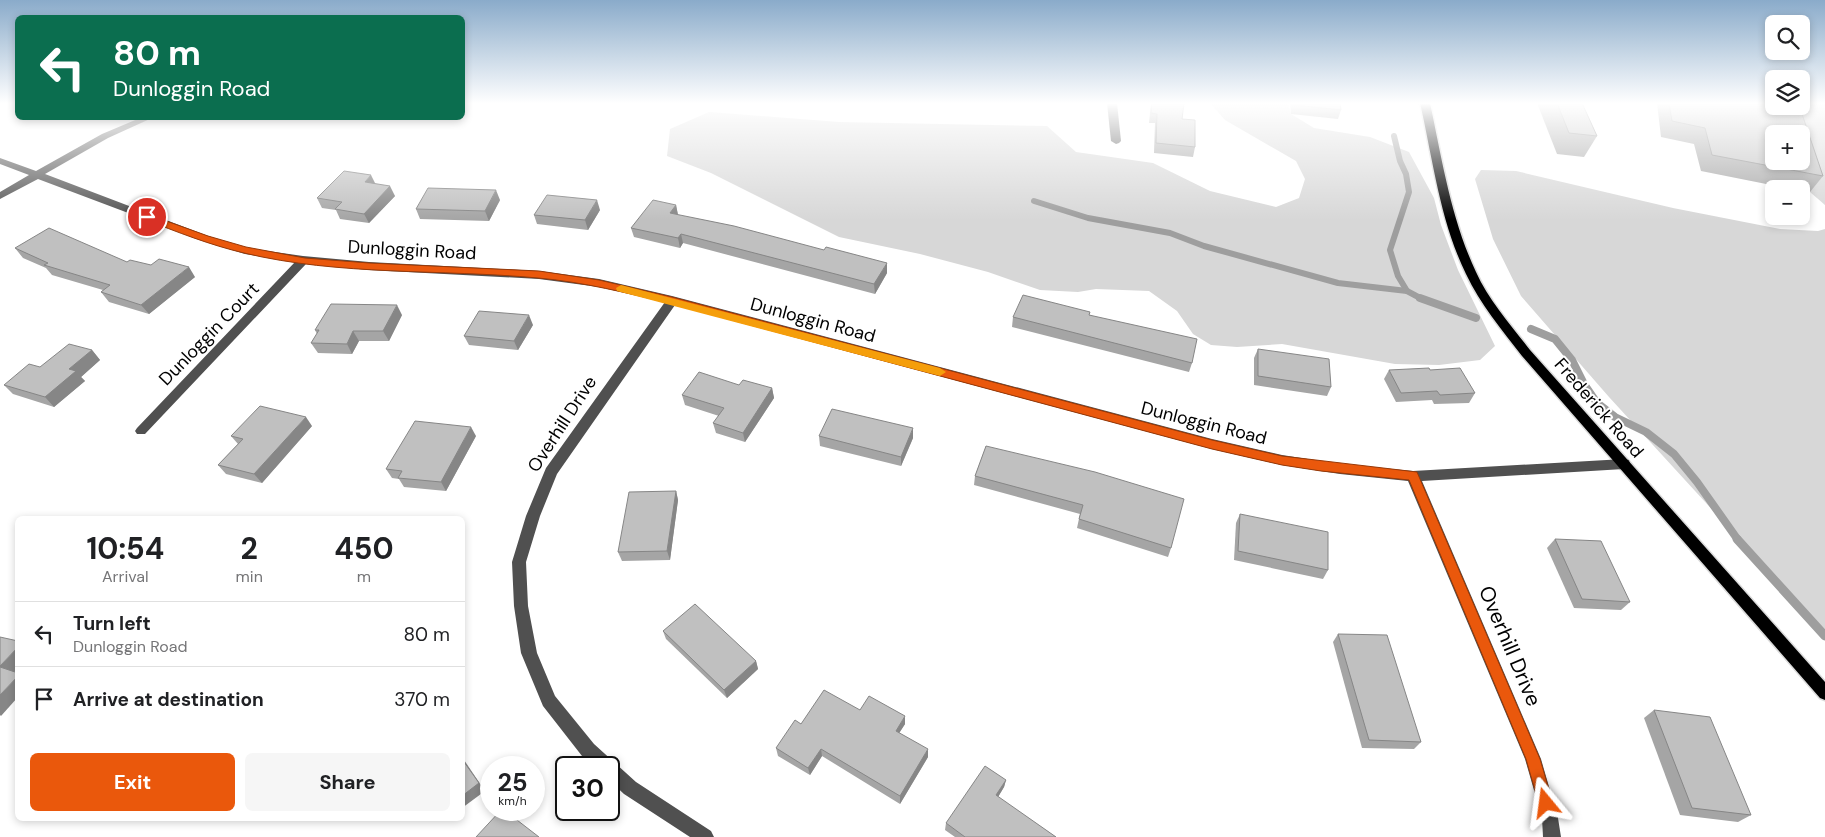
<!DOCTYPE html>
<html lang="en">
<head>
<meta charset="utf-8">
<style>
	:root { --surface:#fff; --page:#f6f6f6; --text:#202124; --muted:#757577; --line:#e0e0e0; --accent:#ea580c }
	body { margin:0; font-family:"DM Sans",sans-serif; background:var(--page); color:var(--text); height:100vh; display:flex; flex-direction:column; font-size:19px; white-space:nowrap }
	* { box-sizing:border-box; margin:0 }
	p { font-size:16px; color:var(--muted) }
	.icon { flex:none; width:28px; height:28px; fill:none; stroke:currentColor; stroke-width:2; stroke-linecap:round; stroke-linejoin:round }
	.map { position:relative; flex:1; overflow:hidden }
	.side { position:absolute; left:15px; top:516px; width:450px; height:305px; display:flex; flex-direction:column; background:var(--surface); border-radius:8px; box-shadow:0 2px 8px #0003 }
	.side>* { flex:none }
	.hud { position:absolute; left:15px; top:15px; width:450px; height:105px; border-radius:8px; box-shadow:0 2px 8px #0003; background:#0b6e4f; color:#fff; overflow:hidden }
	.controls { position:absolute; left:1765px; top:15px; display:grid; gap:10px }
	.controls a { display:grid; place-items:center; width:45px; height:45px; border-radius:8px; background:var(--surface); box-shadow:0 2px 8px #0003; font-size:25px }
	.speed { position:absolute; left:480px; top:756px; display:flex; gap:10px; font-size:25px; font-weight:700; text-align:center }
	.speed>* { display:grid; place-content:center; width:65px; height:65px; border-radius:50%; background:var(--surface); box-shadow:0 2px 8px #0003; line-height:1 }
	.speed small { font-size:12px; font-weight:400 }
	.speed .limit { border:2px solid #111; border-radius:8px; background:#fff; color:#111 }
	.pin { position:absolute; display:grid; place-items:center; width:42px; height:42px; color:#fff; margin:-21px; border:2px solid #fff; border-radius:50%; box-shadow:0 1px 5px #0007 }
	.me { position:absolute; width:55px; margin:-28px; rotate:344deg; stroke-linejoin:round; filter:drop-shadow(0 0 4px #0008) }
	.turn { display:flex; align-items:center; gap:18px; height:105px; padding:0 15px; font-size:22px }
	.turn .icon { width:65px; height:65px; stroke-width:2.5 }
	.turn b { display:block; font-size:35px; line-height:42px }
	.eta { display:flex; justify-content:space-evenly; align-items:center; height:85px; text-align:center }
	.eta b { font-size:30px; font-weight:700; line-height:35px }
	.cta { display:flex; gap:10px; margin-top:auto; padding:10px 15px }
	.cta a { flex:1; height:58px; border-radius:8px; background:var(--accent); color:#fff; font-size:20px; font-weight:700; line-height:58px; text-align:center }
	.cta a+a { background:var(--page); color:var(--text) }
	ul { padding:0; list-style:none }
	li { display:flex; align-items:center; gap:15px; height:65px; padding:0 15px; border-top:1px solid var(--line) }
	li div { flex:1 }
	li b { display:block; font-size:19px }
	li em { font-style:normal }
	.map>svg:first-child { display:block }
	.green { fill:#d7d7d7 }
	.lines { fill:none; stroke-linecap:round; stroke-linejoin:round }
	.stream-far2 { stroke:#9e9e9e; stroke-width:6 }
	.stream-far1 { stroke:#9e9e9e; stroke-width:8 }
	.stream { stroke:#9e9e9e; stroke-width:9 }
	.major-casing { stroke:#dbdbdb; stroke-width:3 }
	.minor { fill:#505050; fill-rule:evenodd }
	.major { fill:#000; fill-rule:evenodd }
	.wall { fill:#a5a5a5 }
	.shaded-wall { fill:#868686 }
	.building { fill:#c0c0c0; stroke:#868686; fill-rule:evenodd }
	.route { fill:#ea580c; stroke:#983908 }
	.slow { fill:#f59e0b }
	.labels { text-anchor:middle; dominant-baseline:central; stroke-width:4; stroke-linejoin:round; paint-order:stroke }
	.street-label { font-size:18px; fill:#000; stroke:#fff }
	.near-street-label { font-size:21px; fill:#000; stroke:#fff }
</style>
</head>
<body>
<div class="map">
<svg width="1825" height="837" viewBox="0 0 1825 837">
	<rect width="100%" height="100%" fill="#fff"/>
	<g class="green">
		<polygon points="1210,103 1288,103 1291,114 1314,128 1370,137 1409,152 1434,198 1441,225 1458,270 1495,346 1480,360 1439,365 1395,364 1282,344 1237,347 1211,345 1193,334 1177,311 1149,291 1096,289 1078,292 1040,290 988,272 920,254 839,237 711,173 667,156 670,129 709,112 839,122 1047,126 1076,152 1153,163 1210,191 1276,207 1299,198 1305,179 1296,161 1225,120"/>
		<polygon points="1801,103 1824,103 1825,105 1825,205 1810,192 1801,134 1797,134 1779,106 1801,106"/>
		<polygon points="1481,170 1516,171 1673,208 1780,229 1818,231 1825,229 1825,633 1609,397 1521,296 1493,239 1475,179"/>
	</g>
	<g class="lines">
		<g class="stream-far2">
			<polyline points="1394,136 1400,161 1406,174 1409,192 1390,250 1398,276 1407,291 1422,299"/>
			<polyline points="1034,201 1088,218 1170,233 1204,246 1338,283 1407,291"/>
		</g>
		<g class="stream-far1">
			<polyline points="1420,298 1476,318"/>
			<polyline points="1531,329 1555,339 1572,360 1584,384 1597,403 1615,417 1646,432 1674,454 1697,482 1738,540"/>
		</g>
		<polyline class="stream" points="1737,539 1825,636"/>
		<defs>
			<path id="major" d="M1420,103H1430C1442,159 1451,219 1476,272C1489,301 1511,325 1530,350L1825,682V700L1820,698L1522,356C1502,330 1480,304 1466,274C1440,221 1433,160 1420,103Z"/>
		</defs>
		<use href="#major" class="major-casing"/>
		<g class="minor">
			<polygon points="1107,103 1117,103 1121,141 1119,143 1116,144 1111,141"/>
			<polygon points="140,118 152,118 108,138 45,174 208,236 246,248 303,256 369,262 539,271 599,279 672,296 1212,439 1282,455 1340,464 1413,471 1624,459 1629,460 1630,464 1629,468 1624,469 1422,481 1541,759 1558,818 1561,837 1543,837 1542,818 1525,759 1408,481 1340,474 1282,465 1212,449 675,305 557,474 540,516 526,562 528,606 537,653 555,696 594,744 636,782 711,831 714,837 690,837 624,794 609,780 609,768 595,768 582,756 543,706 521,653 514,606 512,562 526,516 546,468 665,302 599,287 539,279 369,270 306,264 145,434 137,434 135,431 137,428 295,262 245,254 200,240 38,179 0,199 0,192 29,175 0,164 0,158 36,171 102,134"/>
		</g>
		<use href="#major" class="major"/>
	</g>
	<g class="wall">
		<polygon points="1151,103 1184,103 1182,119 1195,147 1193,157 1154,153 1155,123 1149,123"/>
		<polygon points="1290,103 1340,103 1341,110 1338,119 1291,114"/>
		<polygon points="1537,103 1582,103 1597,136 1584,157 1557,154"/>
		<polygon points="1657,103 1759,103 1823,176 1810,192 1801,191 1801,189 1792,189 1701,171 1694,144 1661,137"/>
		<polygon points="376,184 395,196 369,223 340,219 336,210 322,208 317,198"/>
		<polygon points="500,200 489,221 420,219 416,209"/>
		<polygon points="676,205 678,215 887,273 875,294 683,243 680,248 634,237 631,228"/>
		<polygon points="600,210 588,230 537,224 534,215"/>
		<polygon points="15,248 127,262 195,277 149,314 109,302 101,292 103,290 52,275 46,268 23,258"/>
		<polygon points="402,315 389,341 359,341 352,354 318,353 311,343 317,334 315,330"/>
		<polygon points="1090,315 1192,363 1189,372 1012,327 1013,317"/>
		<polygon points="533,325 518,350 469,345 464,336"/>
		<polygon points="1258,349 1331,387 1327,396 1254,385 1254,358"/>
		<polygon points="92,350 100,360 81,377 85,381 54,407 13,394 4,385 40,367"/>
		<polygon points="1389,370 1430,370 1475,393 1469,403 1434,404 1432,400 1396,402 1384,379"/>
		<polygon points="739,385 772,388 774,398 745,442 716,433 713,423 719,416 685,405 682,395"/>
		<polygon points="312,426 262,483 226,474 218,465 238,444 231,436"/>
		<polygon points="476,436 446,491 404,487 399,479 392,478 386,469"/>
		<polygon points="819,436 913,438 901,466 820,446"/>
		<polygon points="986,446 1171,548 1168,557 1077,528 1080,514 974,485 975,476"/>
		<polygon points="676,491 678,500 670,560 622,561 618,552"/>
		<polygon points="1240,514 1328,570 1323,579 1234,560 1236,523"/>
		<polygon points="1555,539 1630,602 1621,610 1574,608 1547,548"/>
		<polygon points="663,631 756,661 758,669 727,698 666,639"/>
		<polygon points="1338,634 1421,742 1414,749 1362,748 1333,642"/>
		<polygon points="860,710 905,724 899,733 928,757 900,804 822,756 810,775 778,756 776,748 801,724"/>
		<polygon points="1654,710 1751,815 1738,822 1680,815 1644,718"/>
		<polygon points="1006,780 1004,787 998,797 1056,837 955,837 945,830 946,823"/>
	</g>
	<g class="shaded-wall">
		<polygon points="371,175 376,185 365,182"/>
		<polygon points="390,186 395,196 369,223 364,214"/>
		<polygon points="496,190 500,200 489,221 485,211"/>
		<polygon points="597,200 600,210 588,230 585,220"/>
		<polygon points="676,205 678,215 670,213"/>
		<polygon points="681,234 683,243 680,248 678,238"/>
		<polygon points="887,263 887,273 875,294 874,284"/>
		<polygon points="189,267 195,277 149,314 141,305"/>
		<polygon points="397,305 402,315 389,341 383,331"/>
		<polygon points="529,315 533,325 518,350 514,341"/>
		<polygon points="353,331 359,341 352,354 347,344"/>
		<polygon points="92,350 100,360 81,377 85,381 54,407 45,397 69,369"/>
		<polygon points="772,388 774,398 745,442 743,433"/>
		<polygon points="306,417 312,426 262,483 254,474"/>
		<polygon points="471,427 476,436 446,491 441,482"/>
		<polygon points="913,428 913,438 901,466 901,457"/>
		<polygon points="676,491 678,500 670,560 667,551"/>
		<polygon points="18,647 18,669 11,675 0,668 0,666"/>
		<polygon points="756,661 758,669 727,698 724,690"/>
		<polygon points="18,676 18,697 1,716 0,715 0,695"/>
		<polygon points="905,716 905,724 896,738 896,731"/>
		<polygon points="821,749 822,756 810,775 808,768"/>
		<polygon points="928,749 928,757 900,804 900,796"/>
		<polygon points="462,757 485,791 462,808"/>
		<polygon points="1006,780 1004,787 995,802 996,795"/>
	</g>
	<g class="building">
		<polygon points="1152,103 1184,103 1182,119 1195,120 1195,147 1156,143 1157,114 1151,113"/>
		<polygon points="1294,103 1340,103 1341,110 1294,105"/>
		<polygon points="1557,103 1582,103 1597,136 1569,133"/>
		<path d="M1669,103H1759L1801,111L1823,176L1712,155L1705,128L1672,121ZM1774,134H1801V161H1774Z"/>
		<polygon points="344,171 371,175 365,182 390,186 364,214 335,209 342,202 317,198"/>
		<polygon points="428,188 496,190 485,211 416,209"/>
		<polygon points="547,195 597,200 585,220 534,215"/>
		<polygon points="653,200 676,205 670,213 734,226 824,250 826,247 887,263 874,284 681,234 678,238 631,228"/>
		<polygon points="49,228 127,262 130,260 151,265 159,259 189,267 141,305 101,292 110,285 44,265 48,263 15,248"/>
		<polygon points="1023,295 1090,312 1089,315 1197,339 1192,363 1013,317"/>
		<polygon points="331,304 397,305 383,331 353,331 347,344 311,343 319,330 315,330"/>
		<polygon points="479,311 529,315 514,341 464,336"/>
		<polygon points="69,344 92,350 69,369 76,371 45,397 4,385 29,364 40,367"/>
		<polygon points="1258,349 1329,359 1331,387 1258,376"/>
		<polygon points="1429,368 1430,370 1460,368 1475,393 1440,395 1437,391 1401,393 1389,370"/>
		<polygon points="699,372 739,385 743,380 772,388 743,433 713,423 724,408 682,395"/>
		<polygon points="260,406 306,417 254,474 218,465 243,439 231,436"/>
		<polygon points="832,409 913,428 901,457 819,436"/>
		<polygon points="415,421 471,427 441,482 398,478 402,471 386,469"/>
		<polygon points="986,446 1095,472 1184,499 1171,548 1079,519 1083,505 975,476"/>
		<polygon points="676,491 667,551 618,552 629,492"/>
		<polygon points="1240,514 1328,532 1328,570 1238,551"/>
		<polygon points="1555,539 1601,541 1630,602 1582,599"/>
		<polygon points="695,604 756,661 724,690 663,631"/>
		<polygon points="1338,634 1387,635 1421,742 1369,740"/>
		<polygon points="0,637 18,641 18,647 0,666"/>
		<polygon points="0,667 18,673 18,676 0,695"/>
		<polygon points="824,690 860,710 869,696 905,716 896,731 928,749 900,796 821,749 808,768 776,748 795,720 801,724"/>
		<polygon points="1654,710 1710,717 1751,815 1692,808"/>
		<polygon points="462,759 479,783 462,796"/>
		<polygon points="985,766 1006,780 996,795 1056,837 965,837 946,823"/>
		<polygon points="501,810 504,810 539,837 476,837"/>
	</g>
	<linearGradient id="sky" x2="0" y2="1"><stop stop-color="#8aabca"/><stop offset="0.47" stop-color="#fff"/><stop offset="1" stop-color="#fff" stop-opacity="0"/></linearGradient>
	<rect width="1825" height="220" fill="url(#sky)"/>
	<path class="route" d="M147,214L208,236L246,247L305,258L369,263L539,271L599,280L672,297L1212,440L1282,456L1417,472L1540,759L1553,803L1551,808L1546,811L1540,808L1526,759L1409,480L1321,471L1282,465L1212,449L672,304C628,293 583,282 538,278C440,269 340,276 244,253C210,245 177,232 144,219V215Z"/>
	<polygon class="slow" points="621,285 940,368 946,372 940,376 617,291 616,288"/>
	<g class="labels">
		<g class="street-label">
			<text transform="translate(412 250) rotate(3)">Dunloggin Road</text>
			<text transform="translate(813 320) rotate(15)">Dunloggin Road</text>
			<text transform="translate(209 334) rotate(-46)">Dunloggin Court</text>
			<text transform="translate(1599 408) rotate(49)">Frederick Road</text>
			<text transform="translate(1204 423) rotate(14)">Dunloggin Road</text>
			<text transform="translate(562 424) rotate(-57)">Overhill Drive</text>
		</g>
		<g class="near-street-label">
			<text transform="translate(1510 646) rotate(67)">Overhill Drive</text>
		</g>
	</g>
</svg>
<div class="controls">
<a><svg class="icon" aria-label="search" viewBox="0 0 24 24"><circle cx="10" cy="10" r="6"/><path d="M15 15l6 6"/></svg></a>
<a><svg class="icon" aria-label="layers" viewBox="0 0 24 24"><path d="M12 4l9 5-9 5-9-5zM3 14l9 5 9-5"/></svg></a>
<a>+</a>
<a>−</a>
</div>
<div class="speed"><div>25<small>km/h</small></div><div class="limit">30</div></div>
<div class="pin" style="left:147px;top:217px;background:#d93025"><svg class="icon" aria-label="arrive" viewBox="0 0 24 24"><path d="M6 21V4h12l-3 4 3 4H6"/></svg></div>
<svg class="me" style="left:1546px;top:803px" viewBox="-20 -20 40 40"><path d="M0-17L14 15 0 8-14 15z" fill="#ea580c" stroke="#fff" stroke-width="4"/></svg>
<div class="hud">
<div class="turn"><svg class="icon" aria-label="left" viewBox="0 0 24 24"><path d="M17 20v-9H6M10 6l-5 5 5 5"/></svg><div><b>80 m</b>Dunloggin Road</div></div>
</div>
<section class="side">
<div class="eta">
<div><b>10:54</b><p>Arrival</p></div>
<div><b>2</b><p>min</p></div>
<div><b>450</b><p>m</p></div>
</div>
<ul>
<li><svg class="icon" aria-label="left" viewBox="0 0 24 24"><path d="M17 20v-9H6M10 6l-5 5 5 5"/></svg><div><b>Turn left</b><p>Dunloggin Road</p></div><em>80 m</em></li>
<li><svg class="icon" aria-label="arrive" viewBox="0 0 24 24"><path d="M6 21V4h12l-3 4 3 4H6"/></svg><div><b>Arrive at destination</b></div><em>370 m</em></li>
</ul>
<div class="cta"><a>Exit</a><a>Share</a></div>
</section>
</div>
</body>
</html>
